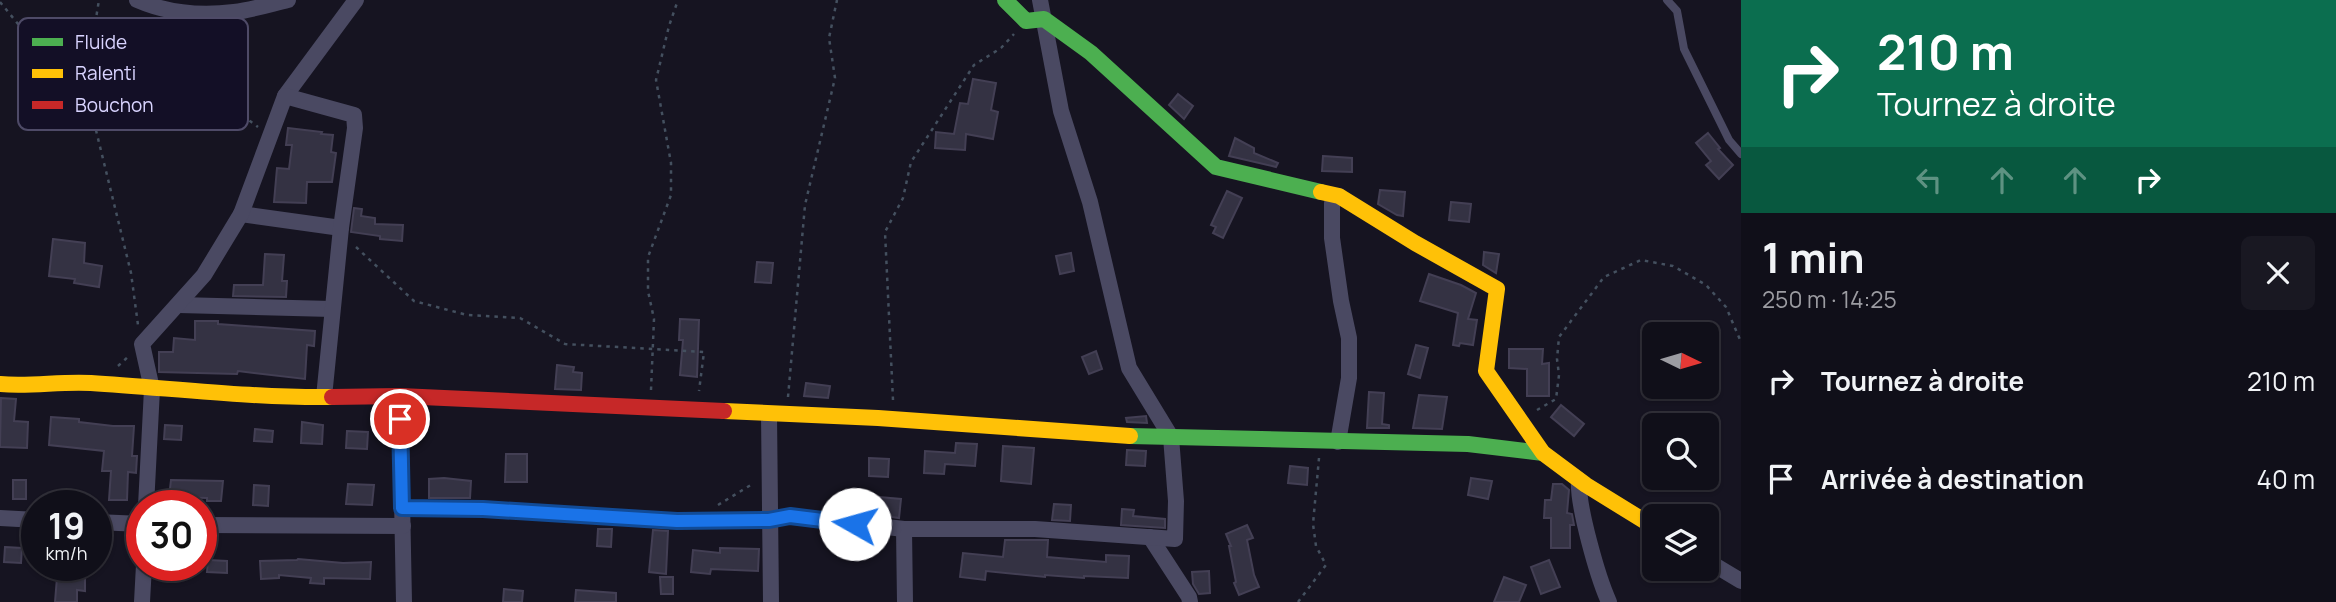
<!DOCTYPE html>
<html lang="fr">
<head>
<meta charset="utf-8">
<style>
	:root { --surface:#100f19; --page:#191822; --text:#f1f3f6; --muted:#9c9ca2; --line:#302f38 }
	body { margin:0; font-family:Manrope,sans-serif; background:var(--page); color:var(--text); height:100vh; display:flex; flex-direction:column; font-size:26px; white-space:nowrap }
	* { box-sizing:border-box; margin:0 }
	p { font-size:23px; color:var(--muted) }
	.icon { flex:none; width:38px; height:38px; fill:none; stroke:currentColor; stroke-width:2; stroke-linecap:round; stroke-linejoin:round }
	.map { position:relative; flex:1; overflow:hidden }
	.side { display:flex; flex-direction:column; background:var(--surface); width:595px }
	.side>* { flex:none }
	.top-card { background:#0b6e4f; color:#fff; overflow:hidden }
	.needle { width:46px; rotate:95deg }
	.fabs { position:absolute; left:1642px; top:322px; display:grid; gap:14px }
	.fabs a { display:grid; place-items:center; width:77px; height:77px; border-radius:10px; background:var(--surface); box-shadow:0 2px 5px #0004,0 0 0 2px var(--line); font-size:35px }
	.speed { position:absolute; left:21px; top:490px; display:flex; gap:14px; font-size:35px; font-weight:700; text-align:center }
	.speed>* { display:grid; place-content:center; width:91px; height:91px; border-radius:50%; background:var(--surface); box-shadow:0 2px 5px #0004,0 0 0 2px var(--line); line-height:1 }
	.speed small { font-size:18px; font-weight:400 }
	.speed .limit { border:10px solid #d22; background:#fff; color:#111 }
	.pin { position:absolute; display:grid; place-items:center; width:60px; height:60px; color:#fff; margin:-30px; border:4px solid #fff; border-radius:50%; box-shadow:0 2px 7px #0007 }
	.me { position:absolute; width:77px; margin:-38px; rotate:277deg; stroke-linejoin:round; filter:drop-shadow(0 0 5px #0008) }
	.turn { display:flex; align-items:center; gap:24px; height:147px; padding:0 21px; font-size:32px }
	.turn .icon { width:91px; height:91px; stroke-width:2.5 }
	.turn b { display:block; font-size:49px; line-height:60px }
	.lanes { display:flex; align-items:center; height:66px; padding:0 21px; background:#0003; justify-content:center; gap:35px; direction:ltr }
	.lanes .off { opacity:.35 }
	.round { display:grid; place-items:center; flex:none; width:74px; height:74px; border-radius:10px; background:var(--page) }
	.headline { display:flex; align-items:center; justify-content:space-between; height:119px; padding:0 21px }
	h1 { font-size:42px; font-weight:700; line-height:52px }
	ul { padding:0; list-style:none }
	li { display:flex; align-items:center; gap:21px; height:98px; padding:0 21px }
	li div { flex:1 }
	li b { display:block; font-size:26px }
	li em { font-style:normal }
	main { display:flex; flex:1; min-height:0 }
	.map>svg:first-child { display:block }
	.building { fill:#343243; stroke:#433f54; stroke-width:2 }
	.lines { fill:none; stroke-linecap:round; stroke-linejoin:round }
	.path { stroke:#44505f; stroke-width:2.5; stroke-dasharray:3.5 5; stroke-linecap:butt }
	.lane { stroke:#4a4962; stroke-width:8 }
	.street { stroke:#4a4962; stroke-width:16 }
	.fast { stroke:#4caf50; stroke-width:16 }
	.slow { stroke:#ffc107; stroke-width:16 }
	.jam { stroke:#c62828; stroke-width:16 }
	.route-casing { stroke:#114b97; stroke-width:18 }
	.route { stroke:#1a73e8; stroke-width:12 }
	.key { fill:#130f26; stroke:#4e4a67; stroke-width:2 }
	.key-label { font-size:19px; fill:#d9d4ff }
</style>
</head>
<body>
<main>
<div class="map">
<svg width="1741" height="602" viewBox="0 0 1741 602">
	<rect width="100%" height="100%" fill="#161421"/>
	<g class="building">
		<polygon points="973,79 996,83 991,110 998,112 993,139 966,134 965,150 935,148 936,132 954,134 960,103 968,104"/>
		<polygon points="1178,94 1193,106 1184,119 1169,105"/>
		<polygon points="288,128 322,132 321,134 333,135 331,152 336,153 332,182 307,182 306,203 274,202 277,168 289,169 292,145 286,145"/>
		<polygon points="1708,133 1720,148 1718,149 1733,165 1719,179 1706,165 1711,161 1696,143"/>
		<polygon points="1235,138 1254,148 1254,153 1278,163 1276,167 1229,156"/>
		<polygon points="1323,156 1352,158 1352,172 1322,171"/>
		<polygon points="1380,190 1405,192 1403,216 1397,215 1378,204"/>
		<polygon points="1227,191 1242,198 1223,238 1213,233 1216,227 1211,225"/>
		<polygon points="1451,202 1471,204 1469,222 1449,220"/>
		<polygon points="354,208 362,209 361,216 375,218 375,224 403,225 402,241 380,239 380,236 351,232"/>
		<polygon points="53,239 85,243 84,263 102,266 99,287 74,283 75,279 49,276"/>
		<polygon points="1484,252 1499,254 1496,273 1483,265"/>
		<polygon points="1071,253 1074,271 1060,274 1056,256"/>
		<polygon points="265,254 284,255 282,281 287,281 286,297 233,296 234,285 263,285"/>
		<polygon points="757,262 773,263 771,283 755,282"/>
		<polygon points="1429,274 1461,285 1476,293 1468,319 1477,320 1473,345 1460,343 1459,346 1453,345 1458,313 1420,301"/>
		<polygon points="680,319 699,320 697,377 680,375 683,340 679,340"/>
		<polygon points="195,321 218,321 218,324 315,331 314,346 307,345 305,379 238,371 237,374 159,372 159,352 173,352 174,338 195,340"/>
		<polygon points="1416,345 1428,348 1420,378 1408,374"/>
		<polygon points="1509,349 1543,349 1542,364 1549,363 1549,396 1527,396 1527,369 1509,368"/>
		<polygon points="1096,351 1102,369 1089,374 1082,357"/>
		<polygon points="557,365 574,367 573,372 582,373 581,390 555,389"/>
		<polygon points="806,383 830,386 828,398 804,396"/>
		<polygon points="1369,392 1384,393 1382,424 1389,425 1389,428 1367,428"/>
		<polygon points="1419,395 1447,397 1442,429 1413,428"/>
		<polygon points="1,398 16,399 14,421 28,422 27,448 0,447"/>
		<polygon points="1561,405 1584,424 1574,436 1551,417"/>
		<polygon points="1146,416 1147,423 1127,422 1126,418"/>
		<polygon points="51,417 79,419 79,422 113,426 134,426 132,456 137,456 136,473 128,472 127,500 109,500 111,471 102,471 104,451 49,445"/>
		<polygon points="302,422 323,425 322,444 301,443"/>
		<polygon points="165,425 182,426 181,440 164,439"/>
		<polygon points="255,429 273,431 272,442 254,441"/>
		<polygon points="347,431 368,432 367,449 346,448"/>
		<polygon points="956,443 977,444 975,466 945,464 944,474 924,473 925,451 955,453"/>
		<polygon points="1003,446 1034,448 1031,484 1001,481"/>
		<polygon points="1127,450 1146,451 1145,466 1126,465"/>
		<polygon points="506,454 527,454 527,482 505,482"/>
		<polygon points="869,458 889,459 888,477 869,476"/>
		<polygon points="1290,466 1308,468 1307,485 1288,483"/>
		<polygon points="444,478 471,481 470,498 429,498 429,479"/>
		<polygon points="1471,478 1492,481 1488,499 1468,495"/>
		<rect x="13" y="480" width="13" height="19"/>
		<polygon points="171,480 223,481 221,501 207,501 207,498 169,497"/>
		<polygon points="348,484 374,485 372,505 346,504"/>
		<polygon points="1553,484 1562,484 1569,490 1567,513 1572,514 1574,525 1570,525 1570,548 1551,548 1551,518 1544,518 1545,500 1551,500"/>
		<polygon points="254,485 269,486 268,506 253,505"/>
		<polygon points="879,497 901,499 899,518 877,515"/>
		<polygon points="1054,504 1071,505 1070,521 1052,520"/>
		<polygon points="1122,509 1134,510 1133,516 1165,519 1165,528 1121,525"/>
		<polygon points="1247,525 1253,538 1247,540 1254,575 1259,587 1239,595 1234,583 1236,582 1229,546 1231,546 1226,534"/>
		<polygon points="598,529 612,529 611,547 597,546"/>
		<polygon points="653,530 668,531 666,574 649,572"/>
		<polygon points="1005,540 1048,540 1047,557 1106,562 1106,555 1129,556 1128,578 1084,576 1084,578 1045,575 1045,577 986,571 985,580 960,577 963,553 1003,557"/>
		<polygon points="5,547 22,548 21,563 4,562"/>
		<polygon points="720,548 759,549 758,571 711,569 710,574 691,572 693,550 720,553"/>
		<polygon points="298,559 343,563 371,562 370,579 324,578 324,584 310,583 311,578 279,575 279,578 261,579 260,561 297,560"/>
		<polygon points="208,560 227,561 227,573 207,572"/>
		<polygon points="1549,560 1560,587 1541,594 1531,567"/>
		<polygon points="58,565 85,567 85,591 77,590 77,602 55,602"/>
		<polygon points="1209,571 1210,593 1199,594 1193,584 1192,572"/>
		<polygon points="660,577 673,577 673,594 661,594"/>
		<polygon points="1504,577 1526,585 1519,602 1494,602"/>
		<polygon points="504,589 523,591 522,602 503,602"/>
		<polygon points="576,590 616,593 616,602 575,602"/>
	</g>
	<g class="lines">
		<g class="path">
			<polyline points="0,2 92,114 131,273 138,325"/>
			<polyline points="176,27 215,74 250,121 258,127"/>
			<polyline points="89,108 91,49 99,0"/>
			<polyline points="356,247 414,301 467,315 520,318 565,344 704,352 699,391"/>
			<polyline points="118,366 129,356"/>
			<polyline points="651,390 654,319 648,291 648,257 671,195 671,163 656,80 669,26 678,0"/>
			<polyline points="788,397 805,205 835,78 829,38 837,0"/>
			<polyline points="893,400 885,232 903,198 911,162 974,65 1001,48 1014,34"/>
			<polyline points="1537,410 1556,399 1559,375 1557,359 1559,337 1604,277 1641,260 1673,266 1706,285 1726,307 1741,342"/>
			<polyline points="718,505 754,483"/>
			<polyline points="1298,602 1326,565 1316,546 1313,524 1319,458"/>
		</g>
		<polyline class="lane" points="1667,0 1677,11 1684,49 1729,140 1741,154"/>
		<g class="street">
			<path d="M137,0C167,13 202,16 234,12C252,10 271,4 288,0"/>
			<polyline points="285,96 356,0"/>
			<polyline points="241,214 341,228"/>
			<polyline points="179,305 332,309"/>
			<polyline points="400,396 404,602"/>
			<polyline points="769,414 771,602"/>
			<polyline points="1338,442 1349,378 1349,338 1341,301 1332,238 1332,203 1339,196"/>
			<path d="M1579,480C1577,505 1598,578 1609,602"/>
			<polyline points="146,506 152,389 142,344 204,275 241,214 285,96 354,115 355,128 341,228 324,397"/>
			<polyline points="402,508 483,509 677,521 769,520 790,516 904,529"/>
			<polyline points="0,518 37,520"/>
			<polyline points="96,522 142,524"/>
			<polyline points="201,525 403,526"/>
			<polyline points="1150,537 1189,597 1190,602"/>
			<polyline points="1706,560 1741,581"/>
			<polyline points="142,602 144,565"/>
			<polyline points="905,602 904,529 1035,529 1175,539 1176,501 1171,437 1129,368 1090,202 1061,111 1040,0"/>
		</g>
		<g class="fast">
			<polyline points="1005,0 1026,21 1044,19 1091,53 1216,167 1321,192"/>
			<polyline points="1130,436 1468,444 1543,453"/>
		</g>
		<g class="slow">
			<polyline points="1321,192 1339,196 1415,243 1497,289 1486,371 1543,453 1586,485 1654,527"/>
			<path d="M0,384C30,387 61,381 91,383C171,388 252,398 332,397"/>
			<polyline points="724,411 878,418 1130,436"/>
		</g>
		<polyline class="jam" points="332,397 400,396 724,411"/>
	</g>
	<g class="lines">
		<defs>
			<polyline id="route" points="400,419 402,508 483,509 677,521 769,520 790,516 855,524"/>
		</defs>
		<use href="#route" class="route-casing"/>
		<use href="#route" class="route"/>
	</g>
	<rect x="18" y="18" width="230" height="112" rx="10" class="key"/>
	<rect x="32" y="38" width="31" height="8" fill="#4caf50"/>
	<rect x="32" y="69" width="31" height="9" fill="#ffc107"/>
	<rect x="32" y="101" width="31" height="8" fill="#c62828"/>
	<g class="key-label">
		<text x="75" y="49">Fluide</text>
		<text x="75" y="80">Ralenti</text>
		<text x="75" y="112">Bouchon</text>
	</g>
</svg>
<div class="fabs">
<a><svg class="needle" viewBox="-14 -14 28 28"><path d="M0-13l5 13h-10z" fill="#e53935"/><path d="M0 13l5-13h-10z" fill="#9c9ca2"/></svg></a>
<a><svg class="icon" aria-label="search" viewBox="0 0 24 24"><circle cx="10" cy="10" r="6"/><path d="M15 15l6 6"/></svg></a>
<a><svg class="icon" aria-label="layers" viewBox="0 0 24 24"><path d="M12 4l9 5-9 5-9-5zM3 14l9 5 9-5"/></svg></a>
</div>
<div class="speed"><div>19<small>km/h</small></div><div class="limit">30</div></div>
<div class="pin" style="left:400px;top:419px;background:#d93025"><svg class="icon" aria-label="arrive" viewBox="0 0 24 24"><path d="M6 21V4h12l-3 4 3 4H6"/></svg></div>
<svg class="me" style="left:855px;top:524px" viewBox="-20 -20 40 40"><circle r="19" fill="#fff"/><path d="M0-13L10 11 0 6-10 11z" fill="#1a73e8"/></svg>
</div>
<section class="side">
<div class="top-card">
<div class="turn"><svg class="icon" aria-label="right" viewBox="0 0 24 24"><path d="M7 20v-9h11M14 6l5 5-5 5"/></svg><div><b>210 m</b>Tournez à droite</div></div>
<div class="lanes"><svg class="icon off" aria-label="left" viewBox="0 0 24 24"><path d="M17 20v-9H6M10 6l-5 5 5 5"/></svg><svg class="icon off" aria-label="ahead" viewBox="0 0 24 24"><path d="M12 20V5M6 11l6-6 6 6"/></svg><svg class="icon off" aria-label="ahead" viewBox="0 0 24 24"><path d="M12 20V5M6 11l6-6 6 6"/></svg><svg class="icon" aria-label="right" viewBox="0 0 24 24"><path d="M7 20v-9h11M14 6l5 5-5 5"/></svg></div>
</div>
<div class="headline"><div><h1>1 min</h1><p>250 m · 14:25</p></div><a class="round"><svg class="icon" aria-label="close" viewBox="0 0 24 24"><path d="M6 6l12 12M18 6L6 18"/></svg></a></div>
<ul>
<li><svg class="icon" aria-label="right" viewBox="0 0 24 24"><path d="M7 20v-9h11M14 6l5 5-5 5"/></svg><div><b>Tournez à droite</b></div><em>210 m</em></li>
<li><svg class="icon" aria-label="arrive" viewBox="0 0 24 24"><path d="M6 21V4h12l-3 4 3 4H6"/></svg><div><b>Arrivée à destination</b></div><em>40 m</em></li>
</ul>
</section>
</main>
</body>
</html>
